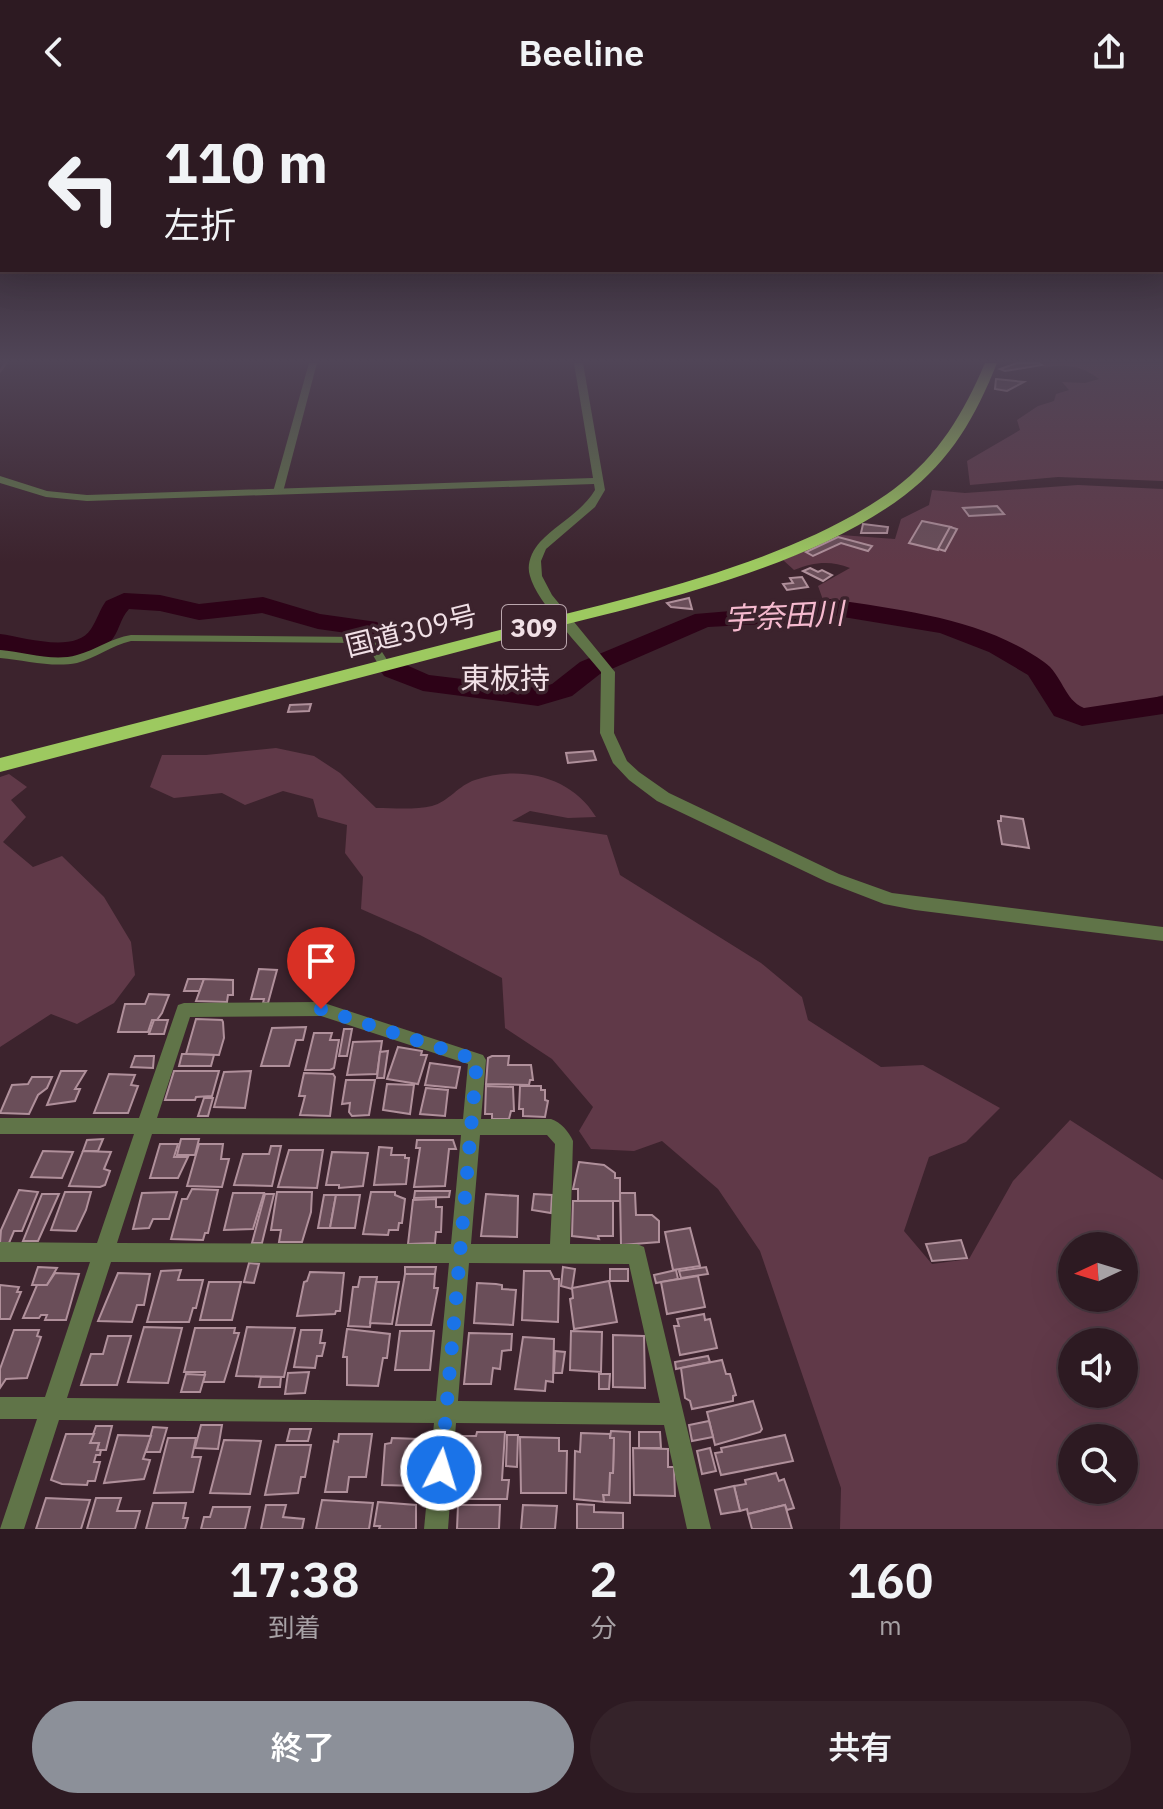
<!DOCTYPE html>
<html lang="ja">
<head>
<meta charset="utf-8">
<style>
	:root { --surface:#2d1a22; --page:#35232a; --text:#f1f3f6; --muted:#a7a1a5; --line:#483840; --accent:#8c9099 }
	body { margin:0; font-family:"IBM Plex Sans","Noto Sans JP",sans-serif; background:var(--page); color:var(--text); height:100vh; display:flex; flex-direction:column; font-size:30px; white-space:nowrap }
	* { box-sizing:border-box; margin:0 }
	p { font-size:26px; color:var(--muted) }
	.icon { flex:none; width:44px; height:44px; fill:none; stroke:currentColor; stroke-width:2; stroke-linecap:round; stroke-linejoin:round }
	.map { position:relative; height:1425px; overflow:hidden }
	.side { display:flex; flex-direction:column; background:var(--surface); flex:1 }
	.side>* { flex:none }
	.top-card { position:absolute; left:0px; top:0px; width:1164px; height:168px; box-shadow:0 8px 32px #0002,0 0 0 2px var(--line); background:#2d1a22; color:var(--text); overflow:hidden }
	.needle { width:52px; rotate:266deg }
	.controls { position:absolute; left:1058px; top:1128px; display:grid; gap:16px }
	.controls a { display:grid; place-items:center; width:80px; height:80px; border-radius:50%; background:var(--surface); box-shadow:0 8px 32px #0002,0 0 0 2px var(--line); font-size:40px }
	.pin { position:absolute; display:grid; place-items:center; width:68px; height:68px; color:#fff; margin:-82px -34px; border-radius:50% 50% 50% 0; rotate:-45deg; box-shadow:0 0 8px #0007 }
	.pin .icon { rotate:45deg }
	.me { position:absolute; width:88px; margin:-44px; rotate:5deg; stroke-linejoin:round; filter:drop-shadow(0 0 6px #0008) }
	.turn { display:flex; align-items:center; gap:28px; height:168px; padding:0 32px; font-size:36px }
	.turn .icon { width:104px; height:104px; stroke-width:2.5 }
	.turn b { display:block; font-size:56px; line-height:68px }
	.eta { display:flex; justify-content:space-evenly; align-items:center; height:136px; text-align:center }
	.eta b { font-size:48px; font-weight:600; line-height:56px }
	.cta { display:flex; gap:16px; margin-top:auto; padding:16px 32px }
	.cta a { flex:1; height:92px; border-radius:48px; background:var(--accent); color:#fff; font-size:32px; font-weight:600; line-height:92px; text-align:center }
	.cta a+a { background:var(--page); color:var(--text) }
	header { display:flex; justify-content:space-between; align-items:center; height:104px; padding:0 32px; background:var(--surface); font-size:36px; font-weight:600 }
	.map>svg:first-child { display:block }
	.green { fill:#603948; fill-rule:evenodd }
	.lines { fill:none; stroke-linecap:round; stroke-linejoin:round }
	.stream { stroke:#684555; stroke-width:3 }
	.river { fill:#2d0217; fill-rule:evenodd }
	.building { fill:#6a4e59; stroke:#b0909b; stroke-width:2 }
	.minor { fill:#607448; fill-rule:evenodd }
	.tertiary { fill:#607448; fill-rule:evenodd }
	.trunk { fill:#9dc960; fill-rule:evenodd }
	.route { stroke:#1a73e8; stroke-width:14; stroke-dasharray:0 25.2 }
	.labels { text-anchor:middle; dominant-baseline:central; stroke-width:7; stroke-linejoin:round; paint-order:stroke }
	.shield { fill:#3c232d; stroke:#bba7ae; stroke-width:2 }
	.shield-label { font-size:26px; font-weight:bold; fill:#f1e0e6 }
	.street-label { font-size:28px; fill:#f1e0e6; stroke:#3c232d }
	.water-label { font-size:30px; font-style:italic; fill:#f6bacf; stroke:#3c232d }
	.neighbourhood-label { font-size:30px; fill:#f1e0e6; stroke:#3c232d }
</style>
</head>
<body>
<header><svg class="icon" aria-label="back" viewBox="0 0 24 24"><path d="M15 5l-7 7 7 7"/></svg>Beeline<svg class="icon" aria-label="share" viewBox="0 0 24 24"><path d="M12 15V3M7 8l5-5 5 5M5 13v7h14v-7"/></svg></header>
<div class="map">
<svg width="1163" height="1425" viewBox="0 0 1163 1425">
	<rect width="100%" height="100%" fill="#3c232d"/>
	<g class="green">
		<path d="M1044,259H1163V377L1058,373L970,381L967,357L1020,326L1017,316L1038,302L1054,297L1056,290L1069,286L1062,278L1085,279L1099,275C1083,262 1064,259 1044,264Z"/>
		<path d="M1078,381L1163,385V591C1140,599 1112,614 1087,614C1054,613 1051,581 1030,564C971,520 898,511 827,507L818,482L850,464C830,456 814,458 794,466L783,456L841,431L895,435L901,415L929,401L932,386L965,389Z"/>
		<path d="M276,644L314,652L340,669L376,704C393,704 415,706 432,702C448,698 459,681 475,676C518,661 571,671 596,713L568,714L530,707L512,717L607,731L620,771L761,859L802,893L808,916L881,963L923,961L1000,1004L966,1038L929,1053L904,1127L932,1160L969,1155L1013,1077L1070,1016L1163,1076V1425H840L841,1384L760,1147L718,1085L662,1037L634,1047L591,1045L579,1027L593,1003L552,955L505,924L502,874L420,831L361,805L363,773L345,749L347,721L318,713L313,695L283,687L245,701L222,689L174,694L150,683L162,651H206ZM1124,1142V1194H1072V1142ZM1072,1238H1124V1290H1072ZM1072,1334H1124V1386H1072Z"/>
		<polygon points="9,670 27,683 11,696 26,713 3,738 33,763 62,752 104,793 131,838 135,871 114,899 77,920 51,910 0,943 0,673"/>
	</g>
	<g class="lines">
		<polyline class="stream" points="0,267 6,259"/>
		<g class="river">
			<path d="M124,489L160,491L199,500L263,493L320,510L377,518L391,530L387,536L378,538L361,531L318,525L262,509L199,516L160,507L129,505C120,514 119,529 110,538C83,565 33,551 0,546V530C24,533 75,550 91,525C97,516 100,505 106,497Z"/>
			<path d="M831,495C905,507 982,514 1044,558C1062,570 1064,596 1084,604L1163,592V610L1082,622L1054,612L1028,571L989,548L940,529L831,511L780,519L708,523L600,570L572,592L538,602L423,587L384,572L380,566L384,560L394,558L404,560L429,571L537,584L552,580L580,558L695,510L780,503Z"/>
		</g>
	</g>
	<g class="building">
		<polygon points="1017,259 1039,259 1042,261 1005,267 1000,265"/>
		<polygon points="996,275 1024,278 1007,287 995,285"/>
		<polygon points="997,402 1004,410 969,412 963,404"/>
		<polygon points="922,417 951,423 938,446 909,439"/>
		<polygon points="863,420 888,423 887,429 861,429"/>
		<polygon points="950,423 957,425 945,447 938,445"/>
		<polygon points="838,433 872,442 868,447 841,439 813,452 806,448"/>
		<polygon points="810,464 818,468 822,466 832,471 823,477 803,467"/>
		<polygon points="802,473 808,483 787,486 783,480 793,479 790,474"/>
		<polygon points="689,494 692,505 671,503 667,499"/>
		<polygon points="311,600 309,607 288,608 290,601"/>
		<polygon points="593,647 596,656 568,659 566,649"/>
		<polygon points="1001,712 1023,715 1029,744 1002,740 998,717 1001,717"/>
		<polygon points="259,865 277,866 268,899 263,899 264,895 251,895"/>
		<polygon points="188,875 204,875 200,887 184,887"/>
		<polygon points="204,875 233,876 233,891 228,891 227,898 196,897"/>
		<polygon points="149,890 169,891 162,909 157,916 152,916 148,928 118,928 125,900 145,900"/>
		<polygon points="196,915 222,916 223,918 224,934 219,951 186,950"/>
		<polygon points="154,916 168,916 164,930 149,930"/>
		<polygon points="306,923 303,936 296,936 289,962 261,962 272,924"/>
		<polygon points="344,925 352,925 347,952 339,952"/>
		<polygon points="314,929 332,929 330,936 339,936 334,964 330,966 305,966"/>
		<polygon points="382,937 377,970 347,971 353,938"/>
		<polygon points="398,943 422,947 421,951 427,951 418,980 387,975"/>
		<polygon points="388,947 384,974 377,974 380,948"/>
		<polygon points="182,950 186,950 214,951 211,962 179,962"/>
		<polygon points="135,952 154,952 153,964 131,963"/>
		<polygon points="492,952 509,952 508,961 531,961 533,976 530,976 529,981 486,980 488,954"/>
		<polygon points="430,959 460,963 456,984 425,981"/>
		<polygon points="61,967 86,967 75,985 80,985 75,997 47,1001"/>
		<polygon points="174,967 219,967 212,992 196,993 195,996 165,996"/>
		<polygon points="251,967 245,1004 214,1003 224,968"/>
		<polygon points="304,969 333,970 335,973 330,1012 300,1011 305,992 299,992"/>
		<polygon points="109,970 135,971 131,981 138,982 128,1009 94,1009"/>
		<polygon points="32,973 52,973 47,984 38,991 29,1010 0,1009 12,981 28,980"/>
		<polygon points="346,976 375,976 369,1011 352,1012 349,1008 350,999 342,1000"/>
		<polygon points="387,980 414,981 410,1010 383,1006"/>
		<polygon points="486,982 513,983 514,1007 511,1007 509,1015 492,1015 492,1010 485,1010"/>
		<polygon points="520,982 541,982 541,986 545,986 545,996 548,997 545,1013 523,1012 523,1005 519,1005"/>
		<polygon points="426,984 448,986 445,1012 420,1010"/>
		<polygon points="204,994 213,994 208,1012 198,1012"/>
		<polygon points="103,1035 98,1047 83,1047 87,1036"/>
		<polygon points="181,1035 199,1035 195,1051 177,1051"/>
		<polygon points="417,1036 453,1036 456,1045 449,1045 445,1082 414,1083 420,1044 416,1044"/>
		<polygon points="160,1040 178,1040 174,1053 188,1053 178,1074 150,1074"/>
		<polygon points="199,1040 223,1040 221,1055 229,1055 222,1083 187,1082"/>
		<polygon points="271,1042 281,1042 272,1082 234,1081 243,1050 269,1050"/>
		<polygon points="379,1043 392,1044 391,1051 405,1051 405,1054 409,1054 406,1080 374,1081"/>
		<polygon points="289,1046 323,1046 317,1084 278,1083"/>
		<polygon points="43,1047 73,1048 62,1074 31,1073"/>
		<polygon points="83,1047 111,1048 104,1065 110,1067 105,1081 100,1083 69,1082"/>
		<polygon points="332,1048 368,1049 363,1082 339,1084 339,1081 326,1081"/>
		<polygon points="579,1058 604,1061 615,1069 615,1074 620,1074 620,1097 578,1097 578,1085 573,1085"/>
		<polygon points="192,1085 218,1086 208,1129 205,1129 203,1136 171,1135 182,1095 187,1095"/>
		<polygon points="19,1086 38,1088 22,1127 14,1127 9,1139 0,1139 1,1126"/>
		<polygon points="415,1087 450,1087 449,1093 414,1094"/>
		<polygon points="65,1088 91,1088 86,1106 76,1127 51,1126"/>
		<polygon points="177,1088 169,1115 153,1115 149,1124 133,1125 142,1089"/>
		<polygon points="277,1088 312,1088 311,1108 302,1138 279,1138 281,1126 271,1126"/>
		<polygon points="371,1088 395,1088 395,1091 405,1095 402,1119 399,1119 398,1126 389,1126 388,1131 363,1130"/>
		<polygon points="233,1089 264,1089 253,1125 224,1126"/>
		<polygon points="620,1089 635,1089 636,1111 652,1111 659,1117 659,1138 621,1141"/>
		<polygon points="42,1090 59,1090 38,1137 23,1137"/>
		<polygon points="265,1090 274,1090 262,1139 252,1139"/>
		<polygon points="486,1090 518,1092 517,1133 481,1132"/>
		<polygon points="534,1090 552,1091 551,1109 532,1106"/>
		<polygon points="324,1091 336,1091 330,1124 318,1124"/>
		<polygon points="336,1091 360,1091 355,1124 330,1124"/>
		<polygon points="436,1095 436,1103 442,1103 441,1128 436,1128 435,1139 408,1140 413,1096"/>
		<polygon points="573,1097 613,1097 613,1132 598,1132 599,1135 572,1132"/>
		<polygon points="690,1124 700,1162 673,1166 665,1128"/>
		<polygon points="961,1136 967,1154 932,1157 926,1140"/>
		<polygon points="249,1159 259,1160 254,1179 244,1178"/>
		<polygon points="38,1163 57,1164 47,1181 32,1181"/>
		<polygon points="405,1163 436,1163 435,1170 405,1170"/>
		<polygon points="563,1163 575,1165 572,1185 561,1182"/>
		<polygon points="706,1163 708,1170 681,1174 679,1167"/>
		<rect x="610" y="1165" width="18" height="12"/>
		<polygon points="181,1166 178,1176 203,1176 196,1204 193,1204 189,1218 147,1218 161,1167"/>
		<polygon points="676,1166 678,1175 656,1179 654,1171"/>
		<polygon points="524,1167 550,1167 554,1175 559,1175 558,1218 522,1216"/>
		<polygon points="310,1168 344,1169 340,1207 336,1207 335,1210 297,1212 304,1178 307,1177"/>
		<polygon points="55,1169 79,1170 66,1216 45,1216 47,1211 41,1211 39,1214 23,1214 37,1181 47,1181"/>
		<polygon points="118,1169 150,1170 144,1201 137,1201 132,1218 98,1217"/>
		<polygon points="405,1170 435,1170 434,1184 438,1184 431,1221 396,1221"/>
		<polygon points="698,1172 705,1203 667,1210 661,1178"/>
		<polygon points="360,1173 377,1173 370,1223 348,1222 353,1183 358,1183"/>
		<polygon points="609,1177 617,1218 574,1225 570,1195 573,1194 572,1184"/>
		<polygon points="209,1178 241,1178 232,1216 200,1216"/>
		<polygon points="376,1178 399,1178 392,1220 370,1219"/>
		<polygon points="477,1179 496,1180 502,1181 502,1185 516,1186 513,1221 474,1219"/>
		<polygon points="0,1181 19,1183 17,1188 21,1188 10,1215 0,1215"/>
		<polygon points="704,1210 705,1216 710,1215 717,1244 680,1251 674,1222 679,1222 677,1215"/>
		<polygon points="144,1223 182,1224 168,1279 128,1278"/>
		<polygon points="247,1223 295,1224 284,1273 236,1272"/>
		<polygon points="195,1224 235,1224 234,1229 239,1229 224,1278 203,1278 205,1268 184,1268"/>
		<polygon points="347,1225 390,1230 387,1254 383,1254 378,1282 347,1281 347,1253 343,1253"/>
		<polygon points="14,1226 39,1226 37,1232 41,1233 27,1274 6,1275 0,1284 0,1265"/>
		<polygon points="301,1226 322,1226 320,1239 325,1239 322,1252 317,1252 315,1264 294,1263"/>
		<polygon points="400,1227 434,1227 430,1266 395,1266"/>
		<polygon points="571,1227 602,1228 601,1268 570,1266"/>
		<polygon points="469,1229 512,1230 511,1246 502,1247 500,1265 493,1264 491,1280 464,1280"/>
		<polygon points="613,1231 644,1232 645,1284 613,1283"/>
		<polygon points="108,1232 131,1232 117,1281 81,1281 91,1250 103,1250"/>
		<polygon points="523,1233 554,1235 553,1278 546,1277 545,1287 515,1285"/>
		<polygon points="555,1247 565,1248 562,1269 554,1269"/>
		<polygon points="708,1252 710,1258 676,1265 675,1258"/>
		<polygon points="722,1256 726,1270 730,1270 736,1291 733,1292 733,1297 692,1305 690,1297 685,1294 681,1264"/>
		<polygon points="309,1268 305,1289 285,1290 288,1269"/>
		<polygon points="186,1270 205,1271 200,1288 181,1288"/>
		<polygon points="599,1270 610,1270 609,1285 599,1285"/>
		<polygon points="261,1273 281,1273 280,1283 259,1283"/>
		<polygon points="753,1297 762,1325 760,1328 715,1341 707,1308"/>
		<polygon points="709,1317 713,1333 692,1337 689,1321"/>
		<polygon points="201,1321 222,1321 218,1345 195,1344"/>
		<polygon points="96,1322 112,1322 106,1346 97,1346 99,1339 90,1339"/>
		<polygon points="153,1323 167,1324 160,1348 146,1348"/>
		<polygon points="290,1325 311,1325 308,1337 287,1337"/>
		<polygon points="611,1327 630,1328 630,1399 604,1398 603,1391 609,1391 610,1369 613,1369 614,1334 610,1334"/>
		<polygon points="477,1328 505,1328 502,1376 509,1376 507,1395 462,1395 463,1332 476,1332"/>
		<polygon points="639,1328 660,1328 661,1344 639,1344"/>
		<polygon points="581,1329 610,1330 610,1334 614,1334 613,1369 610,1369 609,1391 603,1391 604,1398 574,1395 575,1347 580,1348"/>
		<polygon points="66,1330 94,1330 90,1339 99,1339 97,1346 101,1346 100,1351 96,1351 94,1358 100,1358 95,1377 88,1377 87,1381 62,1380 51,1376"/>
		<polygon points="339,1330 372,1330 366,1373 349,1373 347,1388 325,1388 334,1337 338,1338"/>
		<polygon points="118,1331 151,1332 143,1355 150,1356 144,1375 104,1379"/>
		<polygon points="507,1331 518,1331 517,1363 506,1362"/>
		<polygon points="785,1331 793,1357 721,1371 715,1349 722,1348 721,1344"/>
		<polygon points="520,1333 559,1334 559,1347 567,1347 566,1389 521,1389"/>
		<polygon points="168,1334 196,1334 192,1353 201,1353 193,1388 154,1389"/>
		<polygon points="392,1334 419,1335 417,1354 421,1354 419,1382 382,1381 385,1340 391,1339"/>
		<polygon points="224,1336 261,1337 250,1390 210,1389"/>
		<polygon points="276,1341 311,1341 305,1373 301,1373 298,1389 265,1391"/>
		<polygon points="633,1344 668,1345 668,1363 674,1363 675,1392 634,1391"/>
		<polygon points="710,1344 716,1367 702,1370 697,1347"/>
		<polygon points="776,1369 779,1377 784,1375 794,1404 787,1406 785,1401 748,1410 747,1405 740,1407 734,1382 746,1380 745,1376"/>
		<polygon points="734,1382 740,1407 721,1410 715,1386"/>
		<polygon points="46,1394 90,1396 81,1425 36,1425"/>
		<polygon points="96,1394 121,1394 117,1407 140,1407 135,1425 87,1425"/>
		<polygon points="322,1396 373,1399 369,1425 316,1425"/>
		<polygon points="378,1398 416,1401 416,1425 379,1425 380,1422 374,1422"/>
		<polygon points="153,1399 186,1399 183,1414 188,1414 185,1425 146,1425"/>
		<polygon points="577,1400 594,1401 594,1408 623,1409 623,1425 577,1425"/>
		<polygon points="266,1401 286,1401 283,1413 304,1415 302,1425 261,1425"/>
		<polygon points="458,1401 500,1401 499,1425 457,1425"/>
		<polygon points="523,1401 557,1402 555,1425 521,1425"/>
		<polygon points="785,1401 792,1425 752,1425 748,1410"/>
		<polygon points="213,1403 250,1403 245,1425 201,1425 204,1413 210,1413"/>
	</g>
	<g class="lines">
		<g class="minor">
			<polygon points="309,259 317,259 283,388 275,390 273,388"/>
			<path d="M131,531L361,533L375,537L391,562L385,566L381,565L367,541L360,539L131,537C112,541 96,554 77,559C52,564 25,556 0,554V546C25,548 53,558 77,551C96,546 111,534 131,531Z"/>
			<path d="M321,898L483,951L486,956L481,1015H551C561,1018 569,1028 573,1037L570,1140H637L644,1143L711,1425H687L664,1321L456,1319L448,1425H424L434,1319L59,1316L24,1425H0L37,1315H0V1293H45L90,1158H0V1138L97,1139L134,1030H0V1014H139L178,901L184,899ZM321,912L468,960L463,1015L157,1014L190,913ZM152,1030L461,1031L451,1140L117,1139ZM480,1031H547L555,1040L550,1140H471ZM111,1158L449,1159L436,1297L67,1294ZM469,1159L629,1160L660,1299L458,1297Z"/>
		</g>
		<path class="tertiary" d="M574,259H583L605,386L595,403L546,445L541,457L542,472L552,491L615,568L614,629L627,657L639,668L669,689L839,770L892,789L1163,823V837L915,806L884,800L827,778L657,697L629,676L613,659L600,629L601,568C583,545 537,499 530,472C526,460 532,447 540,438C558,419 581,409 595,386L594,380L87,397L46,393L0,379V372L47,387L87,391L593,374Z"/>
		<path class="trunk" d="M985,259H997C976,312 951,356 905,391C801,470 628,504 503,536C336,580 168,624 0,668V654C164,612 328,570 492,528C618,496 789,462 894,385C939,351 963,310 985,259Z"/>
	</g>
	<linearGradient id="sky" x2="0" y2="1"><stop stop-color="#211319"/><stop offset="0.56" stop-color="#504557"/><stop offset="1" stop-color="#504557" stop-opacity="0"/></linearGradient>
	<rect width="1163" height="459" fill="url(#sky)"/>
	<g class="lines">
		<polyline class="route" points="321,905 477,956 441,1366"/>
	</g>
	<g class="labels">
		<rect class="shield" x="502" y="501" width="64" height="44" rx="6"/>
		<g class="shield-label">
			<text x="534" y="523">309</text>
		</g>
		<g class="street-label">
			<text transform="translate(411 526) rotate(-14)">国道309号</text>
		</g>
		<g class="water-label">
			<text transform="translate(784 511) rotate(-3)">宇奈田川</text>
		</g>
		<g class="neighbourhood-label">
			<text x="505" y="573">東板持</text>
		</g>
	</g>
</svg>
<div class="controls">
<a><svg class="needle" viewBox="-14 -14 28 28"><path d="M0-13l5 13h-10z" fill="#e53935"/><path d="M0 13l5-13h-10z" fill="#a7a1a5"/></svg></a>
<a><svg class="icon" aria-label="sound" viewBox="0 0 24 24"><path d="M4 9h4l5-4v14l-5-4H4zM17 9q2 3 0 6"/></svg></a>
<a><svg class="icon" aria-label="search" viewBox="0 0 24 24"><circle cx="10" cy="10" r="6"/><path d="M15 15l6 6"/></svg></a>
</div>
<div class="pin" style="left:321px;top:905px;background:#d93025"><svg class="icon" aria-label="arrive" viewBox="0 0 24 24"><path d="M6 21V4h12l-3 4 3 4H6"/></svg></div>
<svg class="me" style="left:441px;top:1366px" viewBox="-20 -20 40 40"><circle r="17" fill="#1a73e8" stroke="#fff" stroke-width="3"/><path d="M0-11L8 9 0 5-8 9z" fill="#fff"/></svg>
<div class="top-card">
<div class="turn"><svg class="icon" aria-label="left" viewBox="0 0 24 24"><path d="M17 20v-9H6M10 6l-5 5 5 5"/></svg><div><b>110 m</b>左折</div></div>
</div>
</div>
<section class="side">
<div class="eta">
<div><b>17:38</b><p>到着</p></div>
<div><b>2</b><p>分</p></div>
<div><b>160</b><p>m</p></div>
</div>
<div class="cta"><a>終了</a><a>共有</a></div>
</section>
</body>
</html>
